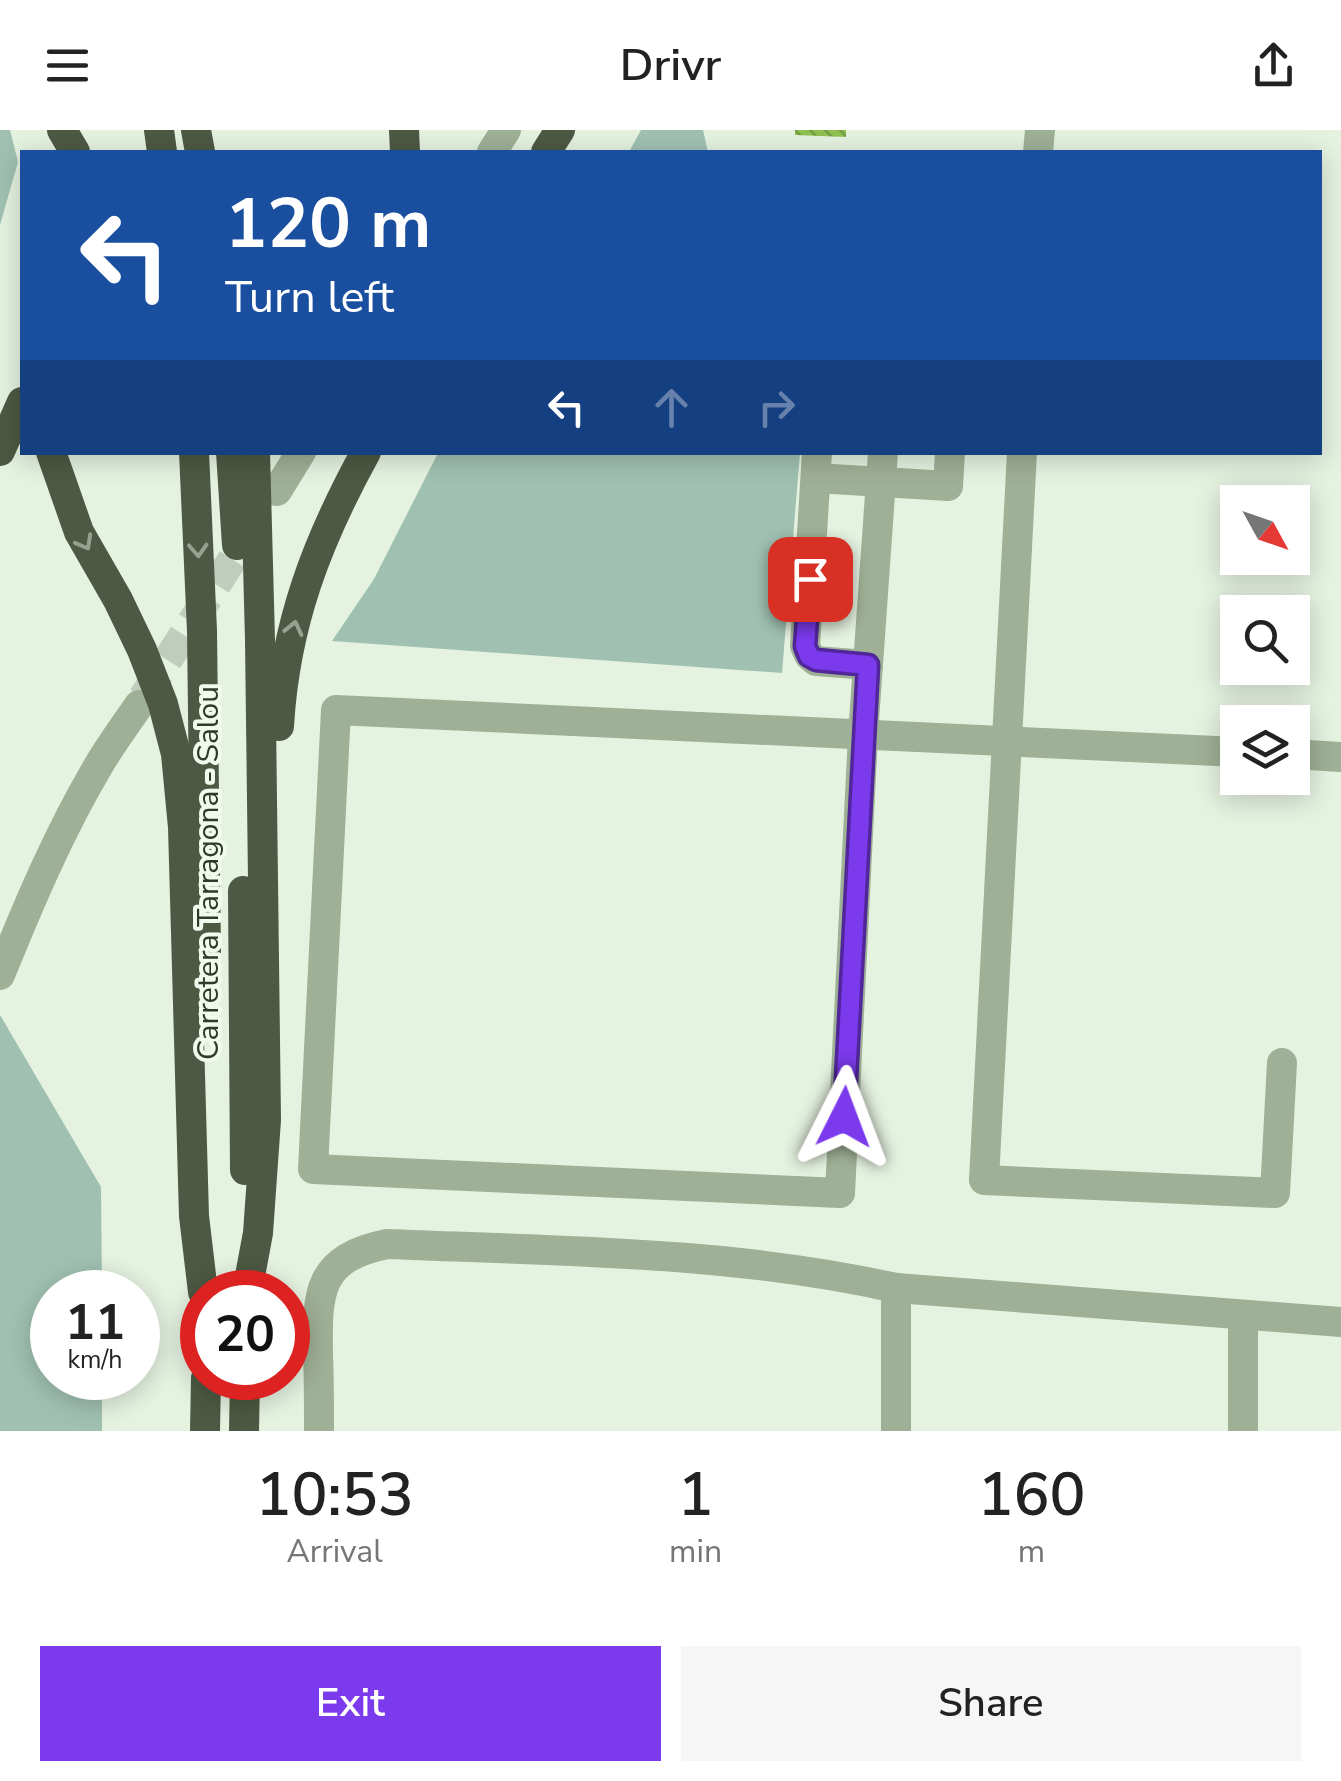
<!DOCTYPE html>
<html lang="en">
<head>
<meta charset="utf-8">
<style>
	:root { --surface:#fff; --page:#f6f6f6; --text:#222; --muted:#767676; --accent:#7c3aed }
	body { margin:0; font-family:"Nunito Sans",sans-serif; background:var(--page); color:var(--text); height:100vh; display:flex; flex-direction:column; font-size:38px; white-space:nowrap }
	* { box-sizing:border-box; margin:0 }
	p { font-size:32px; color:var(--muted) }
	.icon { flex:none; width:55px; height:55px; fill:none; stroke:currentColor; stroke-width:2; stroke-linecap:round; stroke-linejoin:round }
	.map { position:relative; height:1301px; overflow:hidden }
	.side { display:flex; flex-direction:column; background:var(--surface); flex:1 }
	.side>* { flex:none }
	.hud { position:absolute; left:20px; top:20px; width:1302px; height:305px; border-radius:0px; box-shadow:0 5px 25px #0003; background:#1a4fa0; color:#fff; overflow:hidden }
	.needle { width:65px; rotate:130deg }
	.tools { position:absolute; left:1220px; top:355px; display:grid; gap:20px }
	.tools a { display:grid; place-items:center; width:90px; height:90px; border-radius:0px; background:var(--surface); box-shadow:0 5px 25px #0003; font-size:50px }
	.speed { position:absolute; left:30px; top:1140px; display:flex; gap:20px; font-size:50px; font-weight:700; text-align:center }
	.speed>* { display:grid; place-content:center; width:130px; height:130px; border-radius:50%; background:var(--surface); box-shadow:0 5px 25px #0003; line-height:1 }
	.speed small { font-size:25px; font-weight:400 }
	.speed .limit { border:15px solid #d22; background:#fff; color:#111 }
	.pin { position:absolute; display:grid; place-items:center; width:85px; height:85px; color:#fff; margin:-42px; border-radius:20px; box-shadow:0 5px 15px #0006 }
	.me { position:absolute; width:110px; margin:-55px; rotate:3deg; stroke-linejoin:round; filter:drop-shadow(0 0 8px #0008) }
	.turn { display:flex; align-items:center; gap:35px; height:210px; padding:0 40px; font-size:45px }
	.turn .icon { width:130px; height:130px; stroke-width:2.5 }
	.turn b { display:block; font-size:70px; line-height:85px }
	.lanes { display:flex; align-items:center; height:95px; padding:0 40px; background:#0003; justify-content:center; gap:50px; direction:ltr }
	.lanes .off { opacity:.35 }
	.eta { display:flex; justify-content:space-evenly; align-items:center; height:170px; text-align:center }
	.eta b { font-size:60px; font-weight:600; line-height:70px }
	.primary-button { display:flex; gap:20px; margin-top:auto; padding:20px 40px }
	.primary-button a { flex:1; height:115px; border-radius:0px; background:var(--accent); color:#fff; font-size:40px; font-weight:600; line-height:115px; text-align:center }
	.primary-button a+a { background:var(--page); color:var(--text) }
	header { display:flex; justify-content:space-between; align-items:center; height:130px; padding:0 40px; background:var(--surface); font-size:45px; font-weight:600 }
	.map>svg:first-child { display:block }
	.green { fill:#a0c1b2 }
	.building { fill:url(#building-back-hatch) }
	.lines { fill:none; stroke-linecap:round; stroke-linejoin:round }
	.minor-tunnel { stroke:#c1cdbc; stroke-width:30; stroke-dasharray:30 15; stroke-linecap:butt }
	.minor { stroke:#9eb095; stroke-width:30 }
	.highway { stroke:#4d5942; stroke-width:30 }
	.oneway { stroke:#96a18f }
	.route-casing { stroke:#51269a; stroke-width:25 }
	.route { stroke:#7c3aed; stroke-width:18 }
	.labels { text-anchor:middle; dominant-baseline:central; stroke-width:8; stroke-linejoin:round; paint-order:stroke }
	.street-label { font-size:30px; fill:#32392b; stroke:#f0faed }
</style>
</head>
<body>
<header><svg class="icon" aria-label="menu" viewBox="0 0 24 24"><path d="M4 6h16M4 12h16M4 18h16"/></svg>Drivr<svg class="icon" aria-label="share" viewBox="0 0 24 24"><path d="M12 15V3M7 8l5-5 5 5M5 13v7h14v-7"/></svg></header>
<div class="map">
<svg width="1341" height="1301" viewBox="0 0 1341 1301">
	<defs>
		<pattern id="building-back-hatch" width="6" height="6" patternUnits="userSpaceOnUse" patternTransform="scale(2.5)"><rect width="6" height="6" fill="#8ec150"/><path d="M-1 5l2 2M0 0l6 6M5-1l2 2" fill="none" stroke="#759e43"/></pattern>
	</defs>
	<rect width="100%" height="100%" fill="#e5f2e0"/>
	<g class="green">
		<polygon points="0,0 10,0 18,32 0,95"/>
		<polygon points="641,0 703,0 708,22 629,22"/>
		<polygon points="438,323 800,323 782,543 332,511 374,449"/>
		<polygon points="0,885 101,1057 102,1162 52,1162 52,1248 102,1248 102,1301 0,1301"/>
	</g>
	<polygon class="building" points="795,0 846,0 846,7 795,5"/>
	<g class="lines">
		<polyline class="minor-tunnel" points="143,568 254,396"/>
		<g class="minor">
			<polyline points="492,22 506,0"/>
			<polyline points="1038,22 1040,0"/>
			<polyline points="817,322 805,516 809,525 816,531 868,535"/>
			<polyline points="883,322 863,605 840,1063 313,1039 336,580 1238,622"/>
			<polyline points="1022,322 984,1050 1275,1063 1282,933"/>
			<polyline points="816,348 948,356 950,322"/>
			<polyline points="277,361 301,322"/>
			<polyline points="1292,624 1341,627"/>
			<path d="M0,845C29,773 60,700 100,633C112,613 126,594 139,575"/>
			<polyline points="896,1158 896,1301"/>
			<polyline points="1243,1185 1243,1301"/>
			<path d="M319,1301C319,1275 319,1249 318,1223C317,1161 318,1128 387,1114C556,1121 731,1121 896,1158L1341,1192"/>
		</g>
		<g class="highway">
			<polyline points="62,0 75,22"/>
			<polyline points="159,0 162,22"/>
			<polyline points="196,0 200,22"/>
			<polyline points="404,0 405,22"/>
			<polyline points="546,22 560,0"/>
			<polyline points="0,321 22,272"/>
			<polyline points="51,322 79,402 118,470 142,520 163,574 176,624 183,697 194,1086 203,1162"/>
			<polyline points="194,322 202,501 206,824"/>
			<polyline points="231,322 237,415"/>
			<path d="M279,596C285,494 317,411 366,322"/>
			<polyline points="243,761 245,1040"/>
			<polyline points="247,1162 258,1103 266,990 260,510 255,322"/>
			<polyline points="205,1301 206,1248"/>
			<polyline points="244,1301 245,1248"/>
		</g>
	</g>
	<defs><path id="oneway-chevron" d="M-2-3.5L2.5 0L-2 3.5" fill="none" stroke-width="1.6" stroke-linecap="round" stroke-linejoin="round" transform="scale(2.5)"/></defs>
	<g class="oneway">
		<use href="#oneway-chevron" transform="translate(85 413) rotate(61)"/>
		<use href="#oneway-chevron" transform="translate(198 420) rotate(87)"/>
		<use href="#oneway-chevron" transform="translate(294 498) rotate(-77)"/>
	</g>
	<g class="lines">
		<defs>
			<polyline id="route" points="810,449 805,516 809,526 816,530 868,535 844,987"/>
		</defs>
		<use href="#route" class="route-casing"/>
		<use href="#route" class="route"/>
	</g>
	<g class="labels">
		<g class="street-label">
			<text transform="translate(208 743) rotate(-90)">Carretera Tarragona - Salou</text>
		</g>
	</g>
</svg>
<div class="tools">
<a><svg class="needle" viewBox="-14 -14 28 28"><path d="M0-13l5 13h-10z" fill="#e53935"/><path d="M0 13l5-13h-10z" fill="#767676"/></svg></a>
<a><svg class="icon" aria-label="search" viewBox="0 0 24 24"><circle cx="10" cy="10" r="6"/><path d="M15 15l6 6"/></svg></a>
<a><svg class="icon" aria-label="layers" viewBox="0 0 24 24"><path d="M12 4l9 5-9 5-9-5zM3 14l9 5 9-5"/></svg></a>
</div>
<div class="speed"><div>11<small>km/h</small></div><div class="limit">20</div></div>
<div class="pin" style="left:810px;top:449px;background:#d93025"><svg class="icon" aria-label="arrive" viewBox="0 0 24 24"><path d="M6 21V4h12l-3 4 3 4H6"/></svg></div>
<svg class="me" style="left:844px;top:987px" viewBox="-20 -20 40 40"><path d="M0-17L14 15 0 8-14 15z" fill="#7c3aed" stroke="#fff" stroke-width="4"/></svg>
<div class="hud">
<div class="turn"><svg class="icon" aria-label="left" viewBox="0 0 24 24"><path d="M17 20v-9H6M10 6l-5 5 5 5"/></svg><div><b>120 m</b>Turn left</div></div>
<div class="lanes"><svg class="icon" aria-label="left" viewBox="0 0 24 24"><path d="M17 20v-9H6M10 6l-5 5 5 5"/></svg><svg class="icon off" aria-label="ahead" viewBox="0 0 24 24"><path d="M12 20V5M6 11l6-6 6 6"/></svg><svg class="icon off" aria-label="right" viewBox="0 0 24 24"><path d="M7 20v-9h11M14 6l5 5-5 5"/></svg></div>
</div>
</div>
<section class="side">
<div class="eta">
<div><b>10:53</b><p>Arrival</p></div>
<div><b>1</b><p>min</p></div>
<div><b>160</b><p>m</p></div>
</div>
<div class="primary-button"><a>Exit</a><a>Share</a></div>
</section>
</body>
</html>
